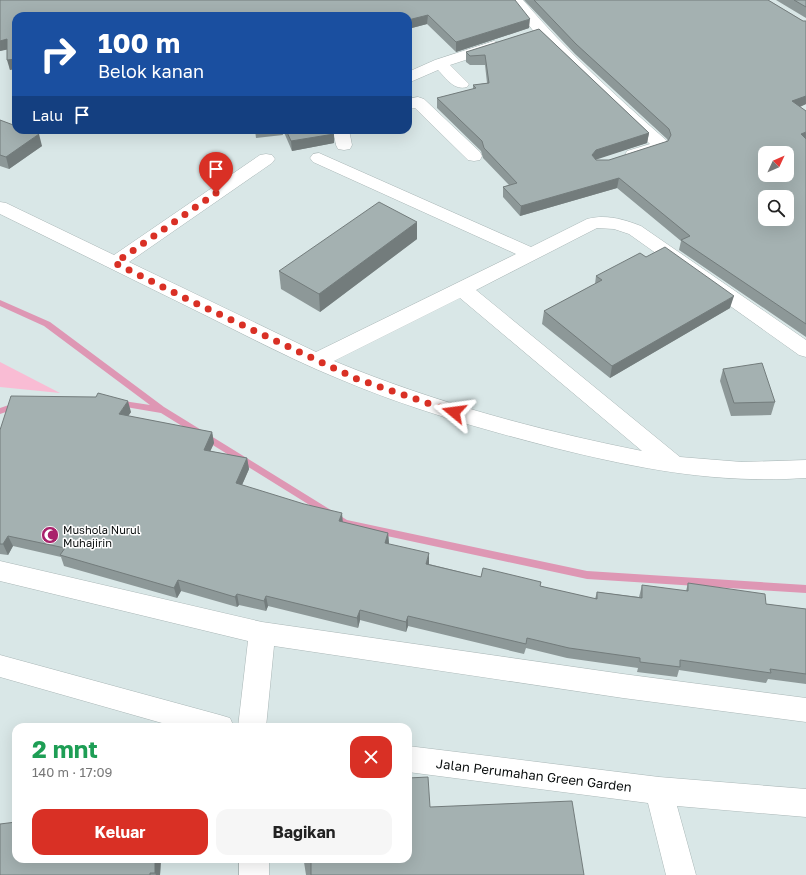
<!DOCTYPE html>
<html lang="id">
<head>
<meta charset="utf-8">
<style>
	:root { --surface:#fff; --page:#f6f6f6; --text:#222; --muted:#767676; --accent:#d93025 }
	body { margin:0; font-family:"Golos Text",sans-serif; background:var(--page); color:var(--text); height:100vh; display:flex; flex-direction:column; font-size:15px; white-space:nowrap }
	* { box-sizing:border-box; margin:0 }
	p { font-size:13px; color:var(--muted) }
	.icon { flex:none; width:22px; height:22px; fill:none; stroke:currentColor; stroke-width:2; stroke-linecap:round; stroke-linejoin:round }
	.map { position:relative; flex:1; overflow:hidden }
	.panel { position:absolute; left:12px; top:723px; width:400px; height:140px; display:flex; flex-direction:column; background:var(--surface); border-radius:12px; box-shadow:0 4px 16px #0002 }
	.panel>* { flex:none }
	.banner { position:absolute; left:12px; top:12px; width:400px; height:122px; border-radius:12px; box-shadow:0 4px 16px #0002; background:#1a4fa0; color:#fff; overflow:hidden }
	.needle { width:26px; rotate:46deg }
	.tools { position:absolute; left:758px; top:146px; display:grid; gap:8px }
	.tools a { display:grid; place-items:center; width:36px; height:36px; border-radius:8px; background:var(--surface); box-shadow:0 4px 16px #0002; font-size:20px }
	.pin { position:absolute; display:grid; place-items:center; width:34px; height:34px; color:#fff; margin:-41px -17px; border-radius:50% 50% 50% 0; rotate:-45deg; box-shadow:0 0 4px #0007 }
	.pin .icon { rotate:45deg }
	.me { position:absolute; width:44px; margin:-22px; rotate:286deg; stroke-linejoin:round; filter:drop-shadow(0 0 3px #0008) }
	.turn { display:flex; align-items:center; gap:14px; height:84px; padding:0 20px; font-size:18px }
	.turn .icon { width:52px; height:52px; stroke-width:2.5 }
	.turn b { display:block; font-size:28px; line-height:34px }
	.then { display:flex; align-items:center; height:38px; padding:0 20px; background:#0003; gap:8px; font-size:15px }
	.round { display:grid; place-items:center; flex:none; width:42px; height:42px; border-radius:12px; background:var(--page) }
	.headline { display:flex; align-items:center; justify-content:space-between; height:68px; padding:0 20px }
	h1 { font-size:24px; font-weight:700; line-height:30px; color:#1e9e55 }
	.action { display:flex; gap:8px; margin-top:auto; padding:8px 20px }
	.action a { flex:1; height:46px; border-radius:12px; background:var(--accent); color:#fff; font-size:16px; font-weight:700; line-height:46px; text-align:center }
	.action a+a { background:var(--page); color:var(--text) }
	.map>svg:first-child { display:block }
	.green { fill:#f9bcd4 }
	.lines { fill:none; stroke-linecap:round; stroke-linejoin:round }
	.stream { fill:#de97b4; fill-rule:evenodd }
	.minor-casing { stroke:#aab7b7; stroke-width:1 }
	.minor { fill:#fff; fill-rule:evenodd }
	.wall { fill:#8d9898 }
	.shaded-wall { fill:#737c7c }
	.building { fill:#a4b1b1; stroke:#737c7c; fill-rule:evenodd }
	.route { stroke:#d93025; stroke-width:7; stroke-dasharray:0 12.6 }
	.labels { text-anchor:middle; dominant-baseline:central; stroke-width:3; stroke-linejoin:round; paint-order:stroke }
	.poi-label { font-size:11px; fill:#090d0d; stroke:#fff; text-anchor:start }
	.near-street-label { font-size:13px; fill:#090d0d; stroke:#fff }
</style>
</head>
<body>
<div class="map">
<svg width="806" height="875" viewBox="0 0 806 875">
	<rect width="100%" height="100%" fill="#d9e7e7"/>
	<polygon class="green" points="0,362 60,393 0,387"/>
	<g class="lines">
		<g class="stream">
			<polygon points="0,300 50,322 164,407 347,520 587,571 806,585 806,593 587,579 345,527 161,413 114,405 113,403 114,401 117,400 150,405 44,326 0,306"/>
			<polygon points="18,402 22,405 21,407 0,414 0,408"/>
		</g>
		<defs>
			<g id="minor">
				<path d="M508,0H523C566,51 616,96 666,140L668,144L665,150L633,160L627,159L625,155L627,151L650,144L598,96L536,34Z"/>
				<path d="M494,41L499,43L502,46L499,49L450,65L469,84L467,87C454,91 446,78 438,70L408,83V72L435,60Z"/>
				<polygon points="418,97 424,99 480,152 482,156 480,160 474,161 468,160 415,108 408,109 408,99"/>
				<polygon points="333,130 349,130 352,145 350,149 344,150 338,149 336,145"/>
				<path d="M319,153L531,247L587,219C606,214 623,219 641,226L806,340V357L799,355L629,234L614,229L597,228L476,290L680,457L742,462L806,460V478C717,484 640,469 555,448C481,429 407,408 337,378C293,360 251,338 209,317C139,283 70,248 0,214V202L6,203L114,255L260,155L266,154L272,155L275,159L272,163L129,262L316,352L516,254L313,162L310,158L313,154ZM460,298L642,451C537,430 433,402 334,361Z"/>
				<polygon points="0,561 262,622 623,674 806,698 806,722 623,698 274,646 266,727 238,727 248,641 0,581"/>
				<polygon points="0,655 220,715 230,718 234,727 176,727 0,677"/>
				<polygon points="408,746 659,777 806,789 806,817 677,806 696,875 666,875 648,803 408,772"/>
				<rect x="239" y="859" width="30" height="16"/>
			</g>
		</defs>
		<use href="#minor" class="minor-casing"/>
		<use href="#minor" class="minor"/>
	</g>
	<g class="wall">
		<polygon points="0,0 515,0 529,28 456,52 427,24 408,29 408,16 16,16 10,70 7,49 0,51"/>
		<polygon points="524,0 768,0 803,21 806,21 806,104 800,107 806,111 806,337 679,250 681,241 617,188 520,216 503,197 503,187 509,185 483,158 481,151 437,108 437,98 473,89 473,85 487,83 485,65 470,65 466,62 466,52 539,29 649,133 647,143 595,159 596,160 609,160 668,141 667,139 575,54"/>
		<polygon points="776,0 806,0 806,18"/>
		<polygon points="0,120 42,146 9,169 0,166"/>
		<polygon points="255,130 282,130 283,135 256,138"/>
		<polygon points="283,130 333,130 334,143 292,151"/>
		<polygon points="417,222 417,239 320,312 281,289 279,271"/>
		<polygon points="646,257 730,308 610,378 542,324 544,311 595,284 596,276"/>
		<polygon points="723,369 775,402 771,415 731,416 720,381"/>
		<polygon points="131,412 128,416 212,432 214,443 210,451 247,458 249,469 242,485 343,522 388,533 389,544 429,564 481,577 541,582 540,586 595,599 597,592 639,597 642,585 686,591 688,583 766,604 806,609 806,684 768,679 766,683 679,670 677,677 637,672 638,668 567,658 526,648 524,654 408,626 406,632 360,620 358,628 268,606 266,611 239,605 237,607 181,591 177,598 64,566 61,557 13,546 8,555 0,554 0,430"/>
		<polygon points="430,807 584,875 306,875 304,862"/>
		<polygon points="16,859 161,859 160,875 0,875"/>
	</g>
	<g class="shaded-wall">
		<polygon points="428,15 427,24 408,29 408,20"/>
		<polygon points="530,19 529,28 456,52 456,42"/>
		<polygon points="7,39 10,49 0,51 0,41"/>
		<polygon points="16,59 16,69 10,70 7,60"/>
		<polygon points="806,94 806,104 790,111 792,101"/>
		<polygon points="806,132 806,141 801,134"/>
		<polygon points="649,133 647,143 595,160 592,155 596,150"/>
		<polygon points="39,134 42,146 9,169 6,157"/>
		<polygon points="334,134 334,143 292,151 291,141"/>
		<polygon points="619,178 617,188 520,216 521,206"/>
		<polygon points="417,222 417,239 320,312 319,294"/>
		<polygon points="734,296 730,308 610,378 612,366"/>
		<polygon points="128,401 131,412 122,425 119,414"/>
		<polygon points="212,432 214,443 206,461 204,450"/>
		<polygon points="247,458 249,469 238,494 236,483"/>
		<polygon points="342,513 343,524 339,521"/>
		<polygon points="388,533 389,544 385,543"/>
		<polygon points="8,536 13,546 8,555 3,544"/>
		<polygon points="429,553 429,564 425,574 426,564"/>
		<polygon points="178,580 181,591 177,598 174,588"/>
		<polygon points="237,594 239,605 237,607 235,597"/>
		<polygon points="266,596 268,606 266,611 264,601"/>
		<polygon points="360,610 360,620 358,628 357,618"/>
		<polygon points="408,616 408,626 406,632 406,622"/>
		<polygon points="155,859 161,859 160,875 156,875 155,873"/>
	</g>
	<g class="building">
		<polygon points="0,0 515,0 530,19 456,42 428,15 408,20 408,16 16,16 16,59 7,60 7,39 0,41"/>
		<path d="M534,0H768L803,21H806V96L792,101L806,111V132L801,134L806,139V324L681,240L690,236L619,178L521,206L503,187L517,183L484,148L482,141L437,98L476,88L473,85L489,83L485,55L470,56L466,52L539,29L649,133L596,150L592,155L596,160H609L668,141L671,135L669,129L576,44ZM765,153H787V175H765ZM765,197H787V219H765Z"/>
		<polygon points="794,0 806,0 806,7"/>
		<polygon points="0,120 16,126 16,130 28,130 39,134 6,157 0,155"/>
		<polygon points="286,130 333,130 334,134 291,141"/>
		<polygon points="379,202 417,222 319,294 279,271"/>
		<polygon points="665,247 734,296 612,366 544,311 602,280 596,276 640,253 646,257"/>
		<polygon points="762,363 775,402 734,403 723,369"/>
		<polygon points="98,393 128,401 119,414 212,432 204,450 247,458 236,483 304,504 342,513 339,521 388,533 385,543 429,553 426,564 481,577 483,568 541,582 540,586 597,599 597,592 642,598 642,585 688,591 688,583 765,594 766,604 806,609 806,674 770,669 771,673 680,660 680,667 640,662 640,658 569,648 527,638 526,644 408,616 406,622 360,610 357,618 266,596 264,601 237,594 235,597 178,580 174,588 60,555 65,548 8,536 3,544 0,544 0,430 11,396 96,397"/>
		<polygon points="428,777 430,807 572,801 584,875 311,875 311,861 304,862 304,859 408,859 408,778"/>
		<polygon points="16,822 16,859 155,859 155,873 150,873 150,875 0,875 0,824"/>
	</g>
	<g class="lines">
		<polyline class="route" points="216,193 115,263 189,300 357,379 454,412"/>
	</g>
	<defs>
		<symbol id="mosque-disc" viewBox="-11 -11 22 22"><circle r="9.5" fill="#a9226b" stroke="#fff"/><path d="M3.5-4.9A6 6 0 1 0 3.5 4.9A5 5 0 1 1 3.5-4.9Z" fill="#fff"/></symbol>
	</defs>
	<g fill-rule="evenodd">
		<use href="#mosque-disc" x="40" y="525" width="20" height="20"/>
	</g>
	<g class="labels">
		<g class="poi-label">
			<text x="63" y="529">Mushola Nurul<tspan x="63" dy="13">Muhajirin</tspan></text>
		</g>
		<g class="near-street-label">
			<text transform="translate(534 775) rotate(7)">Jalan Perumahan Green Garden</text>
		</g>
	</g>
</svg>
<div class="tools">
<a><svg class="needle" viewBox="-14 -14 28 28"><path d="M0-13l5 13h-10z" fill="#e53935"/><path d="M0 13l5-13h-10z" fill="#767676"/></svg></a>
<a><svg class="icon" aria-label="search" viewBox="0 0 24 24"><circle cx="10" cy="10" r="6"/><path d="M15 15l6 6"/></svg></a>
</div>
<div class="pin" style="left:216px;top:193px;background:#d93025"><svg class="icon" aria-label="arrive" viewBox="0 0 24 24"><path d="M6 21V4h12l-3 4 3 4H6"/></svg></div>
<svg class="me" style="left:454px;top:412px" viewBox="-20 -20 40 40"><path d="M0-17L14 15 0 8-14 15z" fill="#d93025" stroke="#fff" stroke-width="4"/></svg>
<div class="banner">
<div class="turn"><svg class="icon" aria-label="right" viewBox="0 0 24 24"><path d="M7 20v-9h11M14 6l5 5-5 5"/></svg><div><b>100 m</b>Belok kanan</div></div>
<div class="then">Lalu<svg class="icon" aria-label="arrive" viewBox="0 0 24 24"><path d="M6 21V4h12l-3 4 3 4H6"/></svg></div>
</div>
<section class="panel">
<div class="headline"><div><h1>2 mnt</h1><p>140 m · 17:09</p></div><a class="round" style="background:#d93025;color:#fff"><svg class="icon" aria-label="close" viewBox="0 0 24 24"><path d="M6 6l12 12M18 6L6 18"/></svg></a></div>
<div class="action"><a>Keluar</a><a>Bagikan</a></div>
</section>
</div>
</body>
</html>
